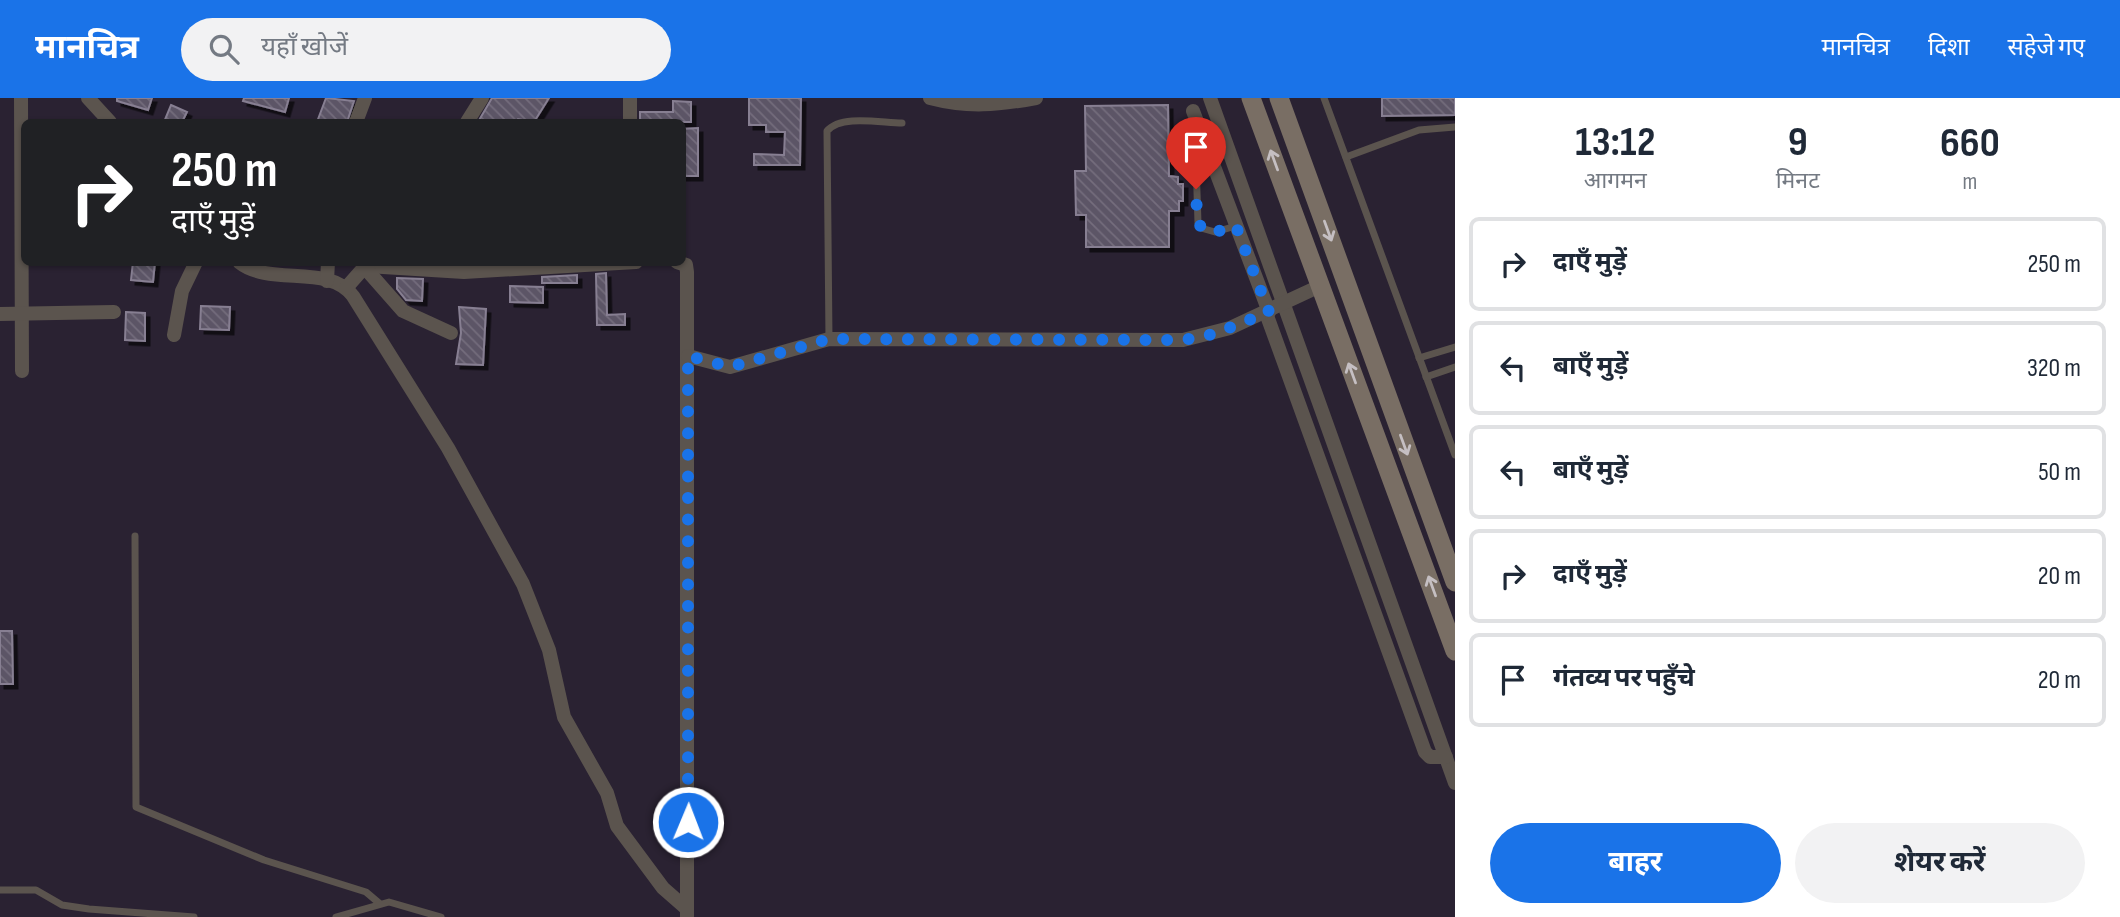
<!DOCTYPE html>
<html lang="hi">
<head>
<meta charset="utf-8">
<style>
	:root { --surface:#fff; --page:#f2f2f3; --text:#1f2937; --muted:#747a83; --line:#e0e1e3; --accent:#1a73e8 }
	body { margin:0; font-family:"Sofia Sans Condensed","Noto Sans Devanagari",sans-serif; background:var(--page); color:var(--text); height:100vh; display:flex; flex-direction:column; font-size:26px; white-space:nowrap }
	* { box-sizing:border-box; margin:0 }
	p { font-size:23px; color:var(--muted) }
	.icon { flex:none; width:38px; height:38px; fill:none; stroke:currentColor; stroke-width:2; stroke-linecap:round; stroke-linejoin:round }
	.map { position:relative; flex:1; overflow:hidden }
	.side { display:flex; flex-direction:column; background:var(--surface); width:665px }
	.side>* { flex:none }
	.guide { position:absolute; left:21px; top:21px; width:665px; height:147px; border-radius:10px; box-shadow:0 2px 5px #0004; background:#202124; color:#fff; overflow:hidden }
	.pin { position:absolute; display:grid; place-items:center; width:60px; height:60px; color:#fff; margin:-72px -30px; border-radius:50% 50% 50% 0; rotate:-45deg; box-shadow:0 0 7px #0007 }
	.pin .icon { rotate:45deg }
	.me { position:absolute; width:77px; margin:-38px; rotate:1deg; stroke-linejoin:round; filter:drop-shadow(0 0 5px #0008) }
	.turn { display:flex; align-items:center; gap:24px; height:147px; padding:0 35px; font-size:32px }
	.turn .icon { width:91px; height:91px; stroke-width:2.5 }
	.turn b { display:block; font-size:49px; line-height:60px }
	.eta { display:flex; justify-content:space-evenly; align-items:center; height:119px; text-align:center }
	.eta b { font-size:42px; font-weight:700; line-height:49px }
	.cta { display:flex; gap:14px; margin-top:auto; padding:14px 35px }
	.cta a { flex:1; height:80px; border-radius:42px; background:var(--accent); color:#fff; font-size:28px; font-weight:700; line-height:80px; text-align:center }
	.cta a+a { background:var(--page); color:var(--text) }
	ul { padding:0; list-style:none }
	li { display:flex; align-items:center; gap:21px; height:94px; margin:0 14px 10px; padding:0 21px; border:4px solid var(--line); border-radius:10px }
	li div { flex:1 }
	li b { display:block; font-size:26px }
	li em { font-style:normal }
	header { display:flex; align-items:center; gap:42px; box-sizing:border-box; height:98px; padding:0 35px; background:var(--accent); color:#fff }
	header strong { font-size:33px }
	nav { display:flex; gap:38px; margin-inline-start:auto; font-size:24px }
	.search { width:490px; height:63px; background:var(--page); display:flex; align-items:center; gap:18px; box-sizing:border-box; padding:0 24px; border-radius:38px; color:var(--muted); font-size:26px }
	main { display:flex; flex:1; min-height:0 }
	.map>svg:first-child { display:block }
	.building { fill:url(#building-back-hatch); stroke:#877f92; stroke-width:2; filter:url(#shadow) }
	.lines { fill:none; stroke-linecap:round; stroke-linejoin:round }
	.lane { stroke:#5b544e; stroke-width:7 }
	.street { stroke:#5b544e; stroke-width:14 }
	.secondary { stroke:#796e64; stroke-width:19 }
	.oneway { stroke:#c5bfc2 }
	.route { stroke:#1a73e8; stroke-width:12; stroke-dasharray:0 21.6 }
</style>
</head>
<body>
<header>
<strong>मानचित्र</strong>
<div class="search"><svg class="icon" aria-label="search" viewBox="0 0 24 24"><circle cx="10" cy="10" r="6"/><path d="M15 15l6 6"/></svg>यहाँ खोजें</div>
<nav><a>मानचित्र</a><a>दिशा</a><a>सहेजे गए</a></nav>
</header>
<main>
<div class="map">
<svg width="1455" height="819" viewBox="0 0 1455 819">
	<defs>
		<pattern id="building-back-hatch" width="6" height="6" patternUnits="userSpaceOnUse" patternTransform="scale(1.75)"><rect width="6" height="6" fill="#5c5466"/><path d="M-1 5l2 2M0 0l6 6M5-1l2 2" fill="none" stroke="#746d7c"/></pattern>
		<filter id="shadow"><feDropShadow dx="4.5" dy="4.5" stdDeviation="0" flood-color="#0009"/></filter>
	</defs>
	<rect width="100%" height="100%" fill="#2a2232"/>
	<g class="building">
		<polygon points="117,0 152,0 148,12 117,3"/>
		<polygon points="244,0 289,0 285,14 243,3"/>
		<polygon points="326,0 354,3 347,24 317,24"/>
		<polygon points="492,0 549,0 534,24 518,21 516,24 478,24"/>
		<polygon points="749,0 801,0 800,67 754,67 754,56 784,57 785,34 766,34 766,27 749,27"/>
		<polygon points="1382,0 1455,0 1455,17 1382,18"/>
		<polygon points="673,3 691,4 691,24 640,24 640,14 673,14"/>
		<polygon points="171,7 187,14 182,24 164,24"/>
		<polygon points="1168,7 1169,78 1178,79 1178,86 1183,86 1183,103 1179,103 1179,113 1169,113 1169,149 1086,149 1086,117 1076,117 1075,73 1086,73 1085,8"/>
		<polygon points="698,30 698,78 682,78 682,31"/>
		<polygon points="133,164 155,164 153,184 131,182"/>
		<polygon points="606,175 607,217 625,216 625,227 597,227 596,176"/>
		<polygon points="577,177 577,185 542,185 542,179"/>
		<polygon points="397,180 423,181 422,203 406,202 397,191"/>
		<polygon points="510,188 543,189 543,205 510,204"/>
		<polygon points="201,208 230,209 229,232 200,231"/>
		<polygon points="459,209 486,211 483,267 456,266 461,235"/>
		<polygon points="126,214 145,215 145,243 125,242"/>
		<polygon points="0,533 12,533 13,586 0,586"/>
	</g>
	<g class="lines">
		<g class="lane">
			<polyline points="1324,0 1455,357"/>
			<polyline points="1206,49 1196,63 1198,125 1201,130 1215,134 1236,128"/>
			<polyline points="1346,59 1419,32 1455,29"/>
			<path d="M829,241L827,33C841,16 882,25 902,25"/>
			<polyline points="1419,260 1455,249"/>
			<polyline points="1426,279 1455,269"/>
			<polyline points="135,438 136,709 264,762 366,794 379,805"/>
			<polyline points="0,792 36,792 62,807 89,811 194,819"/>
			<polyline points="336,819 389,804 441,819"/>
		</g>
		<g class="street">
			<polyline points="21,0 22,273"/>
			<polyline points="88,0 110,24"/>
			<path d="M930,0C968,10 998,7 1036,0"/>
			<polyline points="1210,0 1455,685"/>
			<polyline points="1193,13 1269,214"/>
			<polyline points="356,24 365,0"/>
			<polyline points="467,24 482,0"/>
			<polyline points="630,24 630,0"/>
			<path d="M239,164C270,189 329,165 353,198L448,350L523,486L549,552L564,619L607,695L617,728L663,790L687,811"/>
			<polyline points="677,164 686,167 687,174 687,818"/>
			<polyline points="367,168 464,174 636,164"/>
			<polyline points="366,171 403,213 451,235"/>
			<polyline points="327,183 328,164"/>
			<polyline points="346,190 369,164"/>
			<polyline points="1266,215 1425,654 1430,659 1446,659"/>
			<polyline points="0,216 114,214"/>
			<polyline points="174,237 182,193 196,164"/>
			<polyline points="688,258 730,269 829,241 1183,242 1230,230 1320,188"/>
		</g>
		<g class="secondary">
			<polyline points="1251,0 1455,553"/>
			<polyline points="1279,0 1455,484"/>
		</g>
	</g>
	<defs><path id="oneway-shaft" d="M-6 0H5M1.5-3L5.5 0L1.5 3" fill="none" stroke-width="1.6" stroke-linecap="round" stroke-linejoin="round" transform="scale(1.75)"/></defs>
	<g class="oneway">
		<use href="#oneway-shaft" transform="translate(1274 62) rotate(-110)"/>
		<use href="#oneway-shaft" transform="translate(1328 133) rotate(70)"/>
		<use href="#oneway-shaft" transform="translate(1352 275) rotate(-110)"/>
		<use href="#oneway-shaft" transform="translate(1404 347) rotate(70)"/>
		<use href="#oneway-shaft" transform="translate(1432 488) rotate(-110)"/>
	</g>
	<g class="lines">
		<polyline class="route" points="688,724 688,258 730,269 829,241 1183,242 1214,236 1269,214 1236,128 1215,134 1201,130 1197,118 1196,91"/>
	</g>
</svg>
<div class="pin" style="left:1196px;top:91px;background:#d93025"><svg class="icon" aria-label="arrive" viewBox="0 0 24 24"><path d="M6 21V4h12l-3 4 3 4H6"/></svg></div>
<svg class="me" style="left:688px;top:724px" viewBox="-20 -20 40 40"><circle r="17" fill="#1a73e8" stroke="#fff" stroke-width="3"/><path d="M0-11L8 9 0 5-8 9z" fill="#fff"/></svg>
<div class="guide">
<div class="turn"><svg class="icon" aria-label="right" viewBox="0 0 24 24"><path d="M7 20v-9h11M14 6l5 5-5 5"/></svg><div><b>250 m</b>दाएँ मुड़ें</div></div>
</div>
</div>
<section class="side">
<div class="eta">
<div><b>13:12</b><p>आगमन</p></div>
<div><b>9</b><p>मिनट</p></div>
<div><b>660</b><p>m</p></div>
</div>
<ul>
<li><svg class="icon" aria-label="right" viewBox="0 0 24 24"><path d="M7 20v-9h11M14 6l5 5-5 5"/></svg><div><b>दाएँ मुड़ें</b></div><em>250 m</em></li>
<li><svg class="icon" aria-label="left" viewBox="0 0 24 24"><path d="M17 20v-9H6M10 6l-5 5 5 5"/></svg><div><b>बाएँ मुड़ें</b></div><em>320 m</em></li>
<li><svg class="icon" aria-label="left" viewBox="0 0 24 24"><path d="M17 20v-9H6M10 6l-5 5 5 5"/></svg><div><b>बाएँ मुड़ें</b></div><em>50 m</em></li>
<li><svg class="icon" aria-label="right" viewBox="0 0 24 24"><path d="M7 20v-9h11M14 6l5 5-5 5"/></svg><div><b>दाएँ मुड़ें</b></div><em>20 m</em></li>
<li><svg class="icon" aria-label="arrive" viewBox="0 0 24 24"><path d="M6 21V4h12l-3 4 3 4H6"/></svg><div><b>गंतव्य पर पहुँचे</b></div><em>20 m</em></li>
</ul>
<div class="cta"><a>बाहर</a><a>शेयर करें</a></div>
</section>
</main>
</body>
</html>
